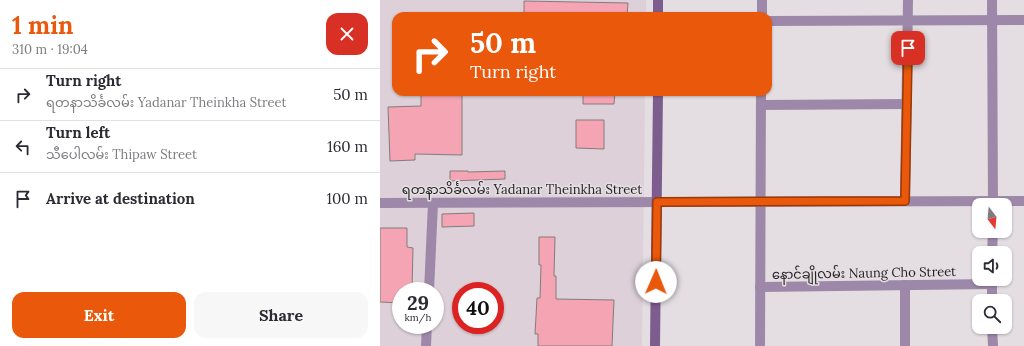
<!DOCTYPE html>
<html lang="en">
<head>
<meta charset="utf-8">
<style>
	:root { --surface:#fff; --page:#f7f7f7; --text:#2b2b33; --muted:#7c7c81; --line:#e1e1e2; --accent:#ea580c }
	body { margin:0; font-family:Lora,"Noto Sans Myanmar",serif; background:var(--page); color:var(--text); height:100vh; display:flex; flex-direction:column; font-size:15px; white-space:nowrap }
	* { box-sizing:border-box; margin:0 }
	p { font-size:13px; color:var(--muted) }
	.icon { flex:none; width:22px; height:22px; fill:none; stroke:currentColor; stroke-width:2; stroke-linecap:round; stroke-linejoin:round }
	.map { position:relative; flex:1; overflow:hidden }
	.panel { display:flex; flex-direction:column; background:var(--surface); width:380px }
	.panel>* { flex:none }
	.banner { position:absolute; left:12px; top:12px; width:380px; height:84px; border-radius:12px; box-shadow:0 1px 3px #0004; background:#ea580c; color:#fff; overflow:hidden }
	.needle { width:26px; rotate:164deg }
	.tools { position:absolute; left:592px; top:198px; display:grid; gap:8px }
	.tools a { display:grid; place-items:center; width:40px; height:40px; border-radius:8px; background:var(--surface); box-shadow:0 1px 3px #0004; font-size:20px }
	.speed { position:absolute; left:12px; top:282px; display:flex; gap:8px; font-size:20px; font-weight:700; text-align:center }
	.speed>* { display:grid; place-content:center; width:52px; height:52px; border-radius:50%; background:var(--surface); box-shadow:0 1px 3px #0004; line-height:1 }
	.speed small { font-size:10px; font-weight:400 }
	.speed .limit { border:6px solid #d22; background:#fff; color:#111 }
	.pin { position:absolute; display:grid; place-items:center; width:34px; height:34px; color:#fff; margin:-17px; border-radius:8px; box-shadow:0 2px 6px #0006 }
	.me { position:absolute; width:44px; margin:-22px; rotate:1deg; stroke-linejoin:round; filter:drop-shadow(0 0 3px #0008) }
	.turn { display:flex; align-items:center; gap:14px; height:84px; padding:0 12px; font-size:18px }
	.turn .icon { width:52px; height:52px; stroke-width:2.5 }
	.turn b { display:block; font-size:28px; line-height:34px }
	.round { display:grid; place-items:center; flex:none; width:42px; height:42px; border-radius:12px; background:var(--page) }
	.overview { display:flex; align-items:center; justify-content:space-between; height:68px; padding:0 12px }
	h1 { font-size:24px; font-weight:700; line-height:30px; color:var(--accent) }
	.cta { display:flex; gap:8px; margin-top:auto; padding:8px 12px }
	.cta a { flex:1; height:46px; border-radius:12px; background:var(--accent); color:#fff; font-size:16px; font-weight:700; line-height:46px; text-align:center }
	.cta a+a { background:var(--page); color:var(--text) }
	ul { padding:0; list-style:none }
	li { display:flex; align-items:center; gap:12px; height:52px; padding:0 12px; border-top:1px solid var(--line) }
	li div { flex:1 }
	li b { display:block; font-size:15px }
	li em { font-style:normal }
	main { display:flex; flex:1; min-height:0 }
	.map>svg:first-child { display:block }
	.built { fill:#ddd0d8; fill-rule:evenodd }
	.building { fill:#f5a4b3; stroke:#827c7d }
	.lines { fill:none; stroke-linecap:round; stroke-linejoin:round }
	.street { stroke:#9e88a9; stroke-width:10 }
	.secondary { stroke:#7d5d8d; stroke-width:10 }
	.route-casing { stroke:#983908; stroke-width:10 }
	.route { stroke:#ea580c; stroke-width:7 }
	.labels { text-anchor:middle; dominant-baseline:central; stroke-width:3; stroke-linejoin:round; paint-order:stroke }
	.street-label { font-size:13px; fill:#211f20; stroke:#e4dee2 }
</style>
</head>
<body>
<main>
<section class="panel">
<div class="overview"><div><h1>1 min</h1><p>310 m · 19:04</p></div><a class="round" style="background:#d93025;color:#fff"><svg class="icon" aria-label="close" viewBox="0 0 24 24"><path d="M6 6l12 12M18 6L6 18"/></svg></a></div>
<ul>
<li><svg class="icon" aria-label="right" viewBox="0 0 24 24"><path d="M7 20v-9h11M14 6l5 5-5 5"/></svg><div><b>Turn right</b><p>ရတနာသိင်္ခလမ်း Yadanar Theinkha Street</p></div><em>50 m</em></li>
<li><svg class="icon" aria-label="left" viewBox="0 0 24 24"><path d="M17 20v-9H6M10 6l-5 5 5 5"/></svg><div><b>Turn left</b><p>သီပေါလမ်း Thipaw Street</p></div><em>160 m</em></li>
<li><svg class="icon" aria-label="arrive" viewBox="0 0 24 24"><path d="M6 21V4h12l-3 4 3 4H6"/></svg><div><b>Arrive at destination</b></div><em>100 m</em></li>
</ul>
<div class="cta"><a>Exit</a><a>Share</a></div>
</section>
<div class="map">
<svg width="644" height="346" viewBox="0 0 644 346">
	<rect width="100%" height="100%" fill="#e4dee2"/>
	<path class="built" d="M0,0H266V16H16V92H265L262,346H0ZM21,291H55V325H21ZM81,291H115V325H81Z"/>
	<g class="building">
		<polygon points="144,1 248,3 247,16 144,16"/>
		<polygon points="41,92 82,92 82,155 35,154 35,160 10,161 8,107 41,106"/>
		<polygon points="203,92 235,92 234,104 203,104"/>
		<polygon points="196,120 224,120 224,149 196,148"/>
		<polygon points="70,171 88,171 88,172 125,171 125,179 70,181"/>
		<polygon points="94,213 94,226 62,227 62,214"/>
		<polygon points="0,228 27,228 27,247 33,248 32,291 21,291 21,303 0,302"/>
		<polygon points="159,237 175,237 174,276 176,276 176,299 234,300 232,346 158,346 158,334 155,334 157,298 160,298 161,265 159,265"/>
	</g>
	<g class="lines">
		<g class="street">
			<polyline points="612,0 613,205"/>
			<polyline points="382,16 382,0"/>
			<polyline points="388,21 644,20"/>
			<polyline points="381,105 527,104"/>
			<polyline points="525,201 528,0"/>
			<polyline points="0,203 644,201"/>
			<polyline points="612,253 613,231"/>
			<polyline points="612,279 612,301"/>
			<polyline points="525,285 525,346"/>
			<polyline points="380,287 612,284"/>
			<polyline points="49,291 53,203"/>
			<polyline points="612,327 613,346"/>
			<polyline points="46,346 47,325"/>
			<polyline points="380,346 381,92"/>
		</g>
		<g class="secondary">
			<polyline points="278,16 278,0"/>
			<polyline points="275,346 278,92"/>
		</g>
	</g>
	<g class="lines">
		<defs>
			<polyline id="route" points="276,282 277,202 525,201 528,48"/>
		</defs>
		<use href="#route" class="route-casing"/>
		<use href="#route" class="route"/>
	</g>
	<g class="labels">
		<g class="street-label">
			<text x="142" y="189">ရတနာသိင်္ခလမ်း Yadanar Theinkha Street</text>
			<text transform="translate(484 273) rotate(-1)">နောင်ချိုလမ်း Naung Cho Street</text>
		</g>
	</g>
</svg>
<div class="tools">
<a><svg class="needle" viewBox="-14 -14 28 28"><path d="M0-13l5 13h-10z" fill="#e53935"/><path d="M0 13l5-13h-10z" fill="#7c7c81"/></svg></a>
<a><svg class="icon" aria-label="sound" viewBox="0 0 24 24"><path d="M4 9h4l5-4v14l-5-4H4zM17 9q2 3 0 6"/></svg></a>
<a><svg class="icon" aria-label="search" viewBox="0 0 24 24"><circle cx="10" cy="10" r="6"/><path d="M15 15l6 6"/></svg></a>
</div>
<div class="speed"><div>29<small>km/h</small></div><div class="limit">40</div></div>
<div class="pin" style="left:528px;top:48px;background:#d93025"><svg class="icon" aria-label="arrive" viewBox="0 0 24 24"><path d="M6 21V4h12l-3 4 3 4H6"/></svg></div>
<svg class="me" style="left:276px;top:282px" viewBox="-20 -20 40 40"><circle r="19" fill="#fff"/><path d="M0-13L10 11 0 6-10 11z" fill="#ea580c"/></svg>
<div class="banner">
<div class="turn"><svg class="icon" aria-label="right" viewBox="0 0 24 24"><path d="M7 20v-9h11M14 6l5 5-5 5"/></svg><div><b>50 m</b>Turn right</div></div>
</div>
</div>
</main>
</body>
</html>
